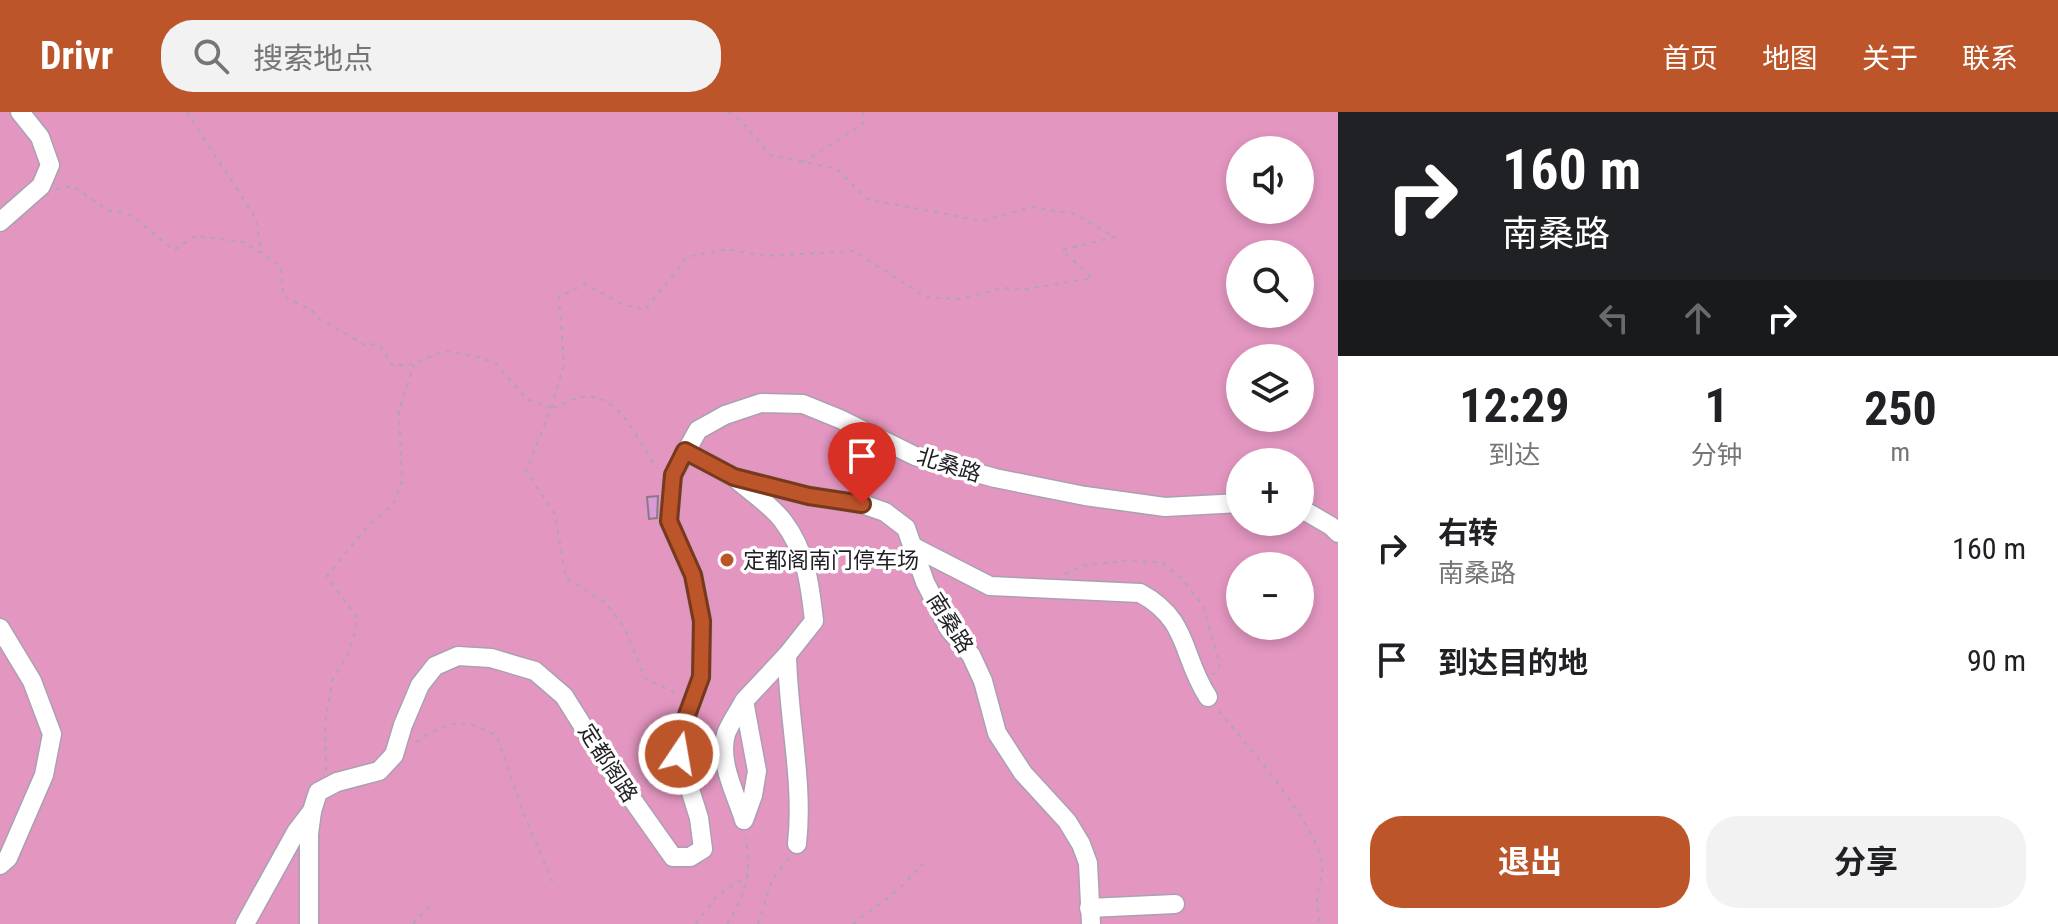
<!DOCTYPE html>
<html lang="zh">
<head>
<meta charset="utf-8">
<style>
	:root { --surface:#fff; --page:#f2f2f2; --text:#202124; --muted:#757577; --accent:#bc552a }
	body { margin:0; font-family:"Roboto Condensed","Noto Sans SC",sans-serif; background:var(--page); color:var(--text); height:100vh; display:flex; flex-direction:column; font-size:30px; white-space:nowrap }
	* { box-sizing:border-box; margin:0 }
	p { font-size:26px; color:var(--muted) }
	.icon { flex:none; width:44px; height:44px; fill:none; stroke:currentColor; stroke-width:2; stroke-linecap:round; stroke-linejoin:round }
	.map { position:relative; flex:1; overflow:hidden }
	.panel { display:flex; flex-direction:column; background:var(--surface); width:720px }
	.panel>* { flex:none }
	.banner { background:#202124; color:#fff; overflow:hidden }
	.buttons { position:absolute; left:1226px; top:24px; display:grid; gap:16px }
	.buttons a { display:grid; place-items:center; width:88px; height:88px; border-radius:50%; background:var(--surface); box-shadow:0 4px 12px #0003; font-size:40px }
	.pin { position:absolute; display:grid; place-items:center; width:68px; height:68px; color:#fff; margin:-82px -34px; border-radius:50% 50% 50% 0; rotate:-45deg; box-shadow:0 0 8px #0007 }
	.pin .icon { rotate:45deg }
	.me { position:absolute; width:88px; margin:-44px; rotate:12deg; stroke-linejoin:round; filter:drop-shadow(0 0 6px #0008) }
	.turn { display:flex; align-items:center; gap:28px; height:168px; padding:0 32px; font-size:36px }
	.turn .icon { width:104px; height:104px; stroke-width:2.5 }
	.turn b { display:block; font-size:56px; line-height:68px }
	.lanes { display:flex; align-items:center; height:76px; padding:0 32px; background:#0003; justify-content:center; gap:40px; direction:ltr }
	.lanes .off { opacity:.35 }
	.eta { display:flex; justify-content:space-evenly; align-items:center; height:136px; text-align:center }
	.eta b { font-size:48px; font-weight:700; line-height:56px }
	.action { display:flex; gap:16px; margin-top:auto; padding:16px 32px }
	.action a { flex:1; height:92px; border-radius:32px; background:var(--accent); color:#fff; font-size:32px; font-weight:700; line-height:92px; text-align:center }
	.action a+a { background:var(--page); color:var(--text) }
	ul { padding:0; list-style:none }
	li { display:flex; align-items:center; gap:24px; height:112px; padding:0 32px }
	li div { flex:1 }
	li b { display:block; font-size:30px }
	li em { font-style:normal }
	header { display:flex; align-items:center; gap:48px; box-sizing:border-box; height:112px; padding:0 40px; background:var(--accent); color:#fff }
	header strong { font-size:38px }
	nav { display:flex; gap:44px; margin-inline-start:auto; font-size:28px }
	.search { width:560px; height:72px; background:var(--page); display:flex; align-items:center; gap:20px; box-sizing:border-box; padding:0 28px; border-radius:32px; color:var(--muted); font-size:30px }
	main { display:flex; flex:1; min-height:0 }
	.map>svg:first-child { display:block }
	.forest { fill:#e396c0; fill-rule:evenodd }
	.building { fill:#d89bd6; stroke:#897a88; stroke-width:2 }
	.lines { fill:none; stroke-linecap:round; stroke-linejoin:round }
	.minor-casing { stroke:#aaa0b2; stroke-width:21 }
	.path { stroke:#aea5b5; stroke-width:2; stroke-dasharray:4 6; stroke-linecap:butt }
	.minor { stroke:#fff; stroke-width:18 }
	.route-casing { stroke:#7a371b; stroke-width:20 }
	.route { stroke:#bc552a; stroke-width:14 }
	.poi-dot { fill:#bc552a; stroke:#fff; stroke-width:3 }
	.labels { text-anchor:middle; dominant-baseline:central; stroke-width:7; stroke-linejoin:round; paint-order:stroke }
	.street-label { font-size:22px; fill:#221e25; stroke:#fff }
	.poi-label { font-size:22px; fill:#221e25; stroke:#fff; text-anchor:start }
</style>
</head>
<body>
<header>
<strong>Drivr</strong>
<div class="search"><svg class="icon" aria-label="search" viewBox="0 0 24 24"><circle cx="10" cy="10" r="6"/><path d="M15 15l6 6"/></svg>搜索地点</div>
<nav><a>首页</a><a>地图</a><a>关于</a><a>联系</a></nav>
</header>
<main>
<div class="map">
<svg width="1338" height="812" viewBox="0 0 1338 812">
	<rect width="100%" height="100%" fill="#f5eafe"/>
	<path class="forest" d="M0,0H1338V812H0ZM1240,38H1300V98H1240ZM1240,142H1300V202H1240ZM1240,246H1300V306H1240ZM1240,350H1300V410H1240ZM1240,454H1300V514H1240Z"/>
	<polygon class="building" points="658,384 657,406 649,407 647,385"/>
	<g class="lines">
		<defs>
			<g id="minor">
				<polyline points="0,110 41,74 50,53 40,25 20,0"/>
				<polyline points="685,339 734,365 809,384 862,392 885,400 906,416 925,470 949,517 971,543 983,569 997,621 1023,661 1067,709 1081,732 1088,751 1091,812"/>
				<path d="M736,367C751,380 771,393 783,409C806,439 810,472 814,509L787,543L744,589L757,659L753,683L744,708C736,682 718,650 726,622C730,611 739,599 744,589"/>
				<polyline points="1300,396 1331,414 1338,421"/>
				<path d="M912,434L990,474L1140,481C1190,508 1181,544 1208,585"/>
				<polyline points="0,516 32,569 52,622 44,663 8,746 0,753"/>
				<path d="M787,543C788,606 804,670 797,732"/>
				<polyline points="1089,796 1175,792"/>
				<polyline points="245,812 296,720 312,699 318,680 337,670 379,659 394,643 403,613 420,573 435,554 458,544 491,546 535,559 564,584 603,646 673,745 690,745 703,737 699,706 679,642 683,614 701,565 702,509 693,463 669,409 673,363 698,318 725,303 761,291 803,292 840,307 915,344 995,366 1085,384 1165,395 1240,391"/>
				<polyline points="309,812 309,722 312,699"/>
			</g>
		</defs>
		<use href="#minor" class="minor-casing"/>
		<g class="path">
			<polyline points="187,0 255,105 262,141"/>
			<polyline points="803,50 863,12 863,0"/>
			<polyline points="56,77 73,74 107,98 131,103 174,138 195,124 244,130 281,154 283,184 313,199 319,207 365,233 379,232 393,254 414,252 444,239 479,245 496,252 527,287 551,296 526,359 555,402 566,466 606,491 625,517 645,566 677,582"/>
			<polyline points="551,296 564,253 559,185 585,172 622,192 645,198 687,145 727,137 766,144 854,139 926,185 959,187 1003,176 1028,177 1092,166 1062,138 1115,125 1075,102 1031,95 982,109 867,87 837,57 770,43 742,10 728,0"/>
			<path d="M553,296C562,293 573,286 582,285C622,280 639,333 657,356"/>
			<polyline points="1065,462 1082,454 1129,448 1163,451 1183,468 1203,494 1220,553 1213,563"/>
			<path d="M1219,599C1246,632 1316,711 1322,751C1324,763 1317,775 1317,787C1317,795 1319,804 1319,812"/>
			<path d="M416,630C449,609 461,604 497,624L522,697L553,771"/>
			<polyline points="326,659 325,611 332,569 350,538 358,507 327,464 368,414 393,392 402,370 399,297 414,253"/>
			<polyline points="413,812 432,790"/>
			<polyline points="696,812 717,784 749,762"/>
			<path d="M727,812C749,774 750,768 746,725"/>
			<polyline points="758,812 772,768 789,745"/>
			<polyline points="853,812 898,778 923,752"/>
		</g>
		<use href="#minor" class="minor"/>
	</g>
	<g class="lines">
		<defs>
			<polyline id="route" points="679,642 683,614 701,565 702,509 693,463 669,409 673,363 685,339 734,365 809,384 862,392"/>
		</defs>
		<use href="#route" class="route-casing"/>
		<use href="#route" class="route"/>
	</g>
	<circle class="poi-dot" cx="727" cy="448" r="8"/>
	<g class="labels">
		<g class="street-label">
			<text transform="translate(949 353) rotate(17)">北桑路</text>
			<text transform="translate(950 511) rotate(58)">南桑路</text>
			<text transform="translate(608 651) rotate(57)">定都阁路</text>
		</g>
		<g class="poi-label">
			<text x="743" y="448">定都阁南门停车场</text>
		</g>
	</g>
</svg>
<div class="buttons">
<a><svg class="icon" aria-label="sound" viewBox="0 0 24 24"><path d="M4 9h4l5-4v14l-5-4H4zM17 9q2 3 0 6"/></svg></a>
<a><svg class="icon" aria-label="search" viewBox="0 0 24 24"><circle cx="10" cy="10" r="6"/><path d="M15 15l6 6"/></svg></a>
<a><svg class="icon" aria-label="layers" viewBox="0 0 24 24"><path d="M12 4l9 5-9 5-9-5zM3 14l9 5 9-5"/></svg></a>
<a>+</a>
<a>−</a>
</div>
<div class="pin" style="left:862px;top:392px;background:#d93025"><svg class="icon" aria-label="arrive" viewBox="0 0 24 24"><path d="M6 21V4h12l-3 4 3 4H6"/></svg></div>
<svg class="me" style="left:679px;top:642px" viewBox="-20 -20 40 40"><circle r="17" fill="#bc552a" stroke="#fff" stroke-width="3"/><path d="M0-11L8 9 0 5-8 9z" fill="#fff"/></svg>
</div>
<section class="panel">
<div class="banner">
<div class="turn"><svg class="icon" aria-label="right" viewBox="0 0 24 24"><path d="M7 20v-9h11M14 6l5 5-5 5"/></svg><div><b>160 m</b>南桑路</div></div>
<div class="lanes"><svg class="icon off" aria-label="left" viewBox="0 0 24 24"><path d="M17 20v-9H6M10 6l-5 5 5 5"/></svg><svg class="icon off" aria-label="ahead" viewBox="0 0 24 24"><path d="M12 20V5M6 11l6-6 6 6"/></svg><svg class="icon" aria-label="right" viewBox="0 0 24 24"><path d="M7 20v-9h11M14 6l5 5-5 5"/></svg></div>
</div>
<div class="eta">
<div><b>12:29</b><p>到达</p></div>
<div><b>1</b><p>分钟</p></div>
<div><b>250</b><p>m</p></div>
</div>
<ul>
<li><svg class="icon" aria-label="right" viewBox="0 0 24 24"><path d="M7 20v-9h11M14 6l5 5-5 5"/></svg><div><b>右转</b><p>南桑路</p></div><em>160 m</em></li>
<li><svg class="icon" aria-label="arrive" viewBox="0 0 24 24"><path d="M6 21V4h12l-3 4 3 4H6"/></svg><div><b>到达目的地</b></div><em>90 m</em></li>
</ul>
<div class="action"><a>退出</a><a>分享</a></div>
</section>
</main>
</body>
</html>
